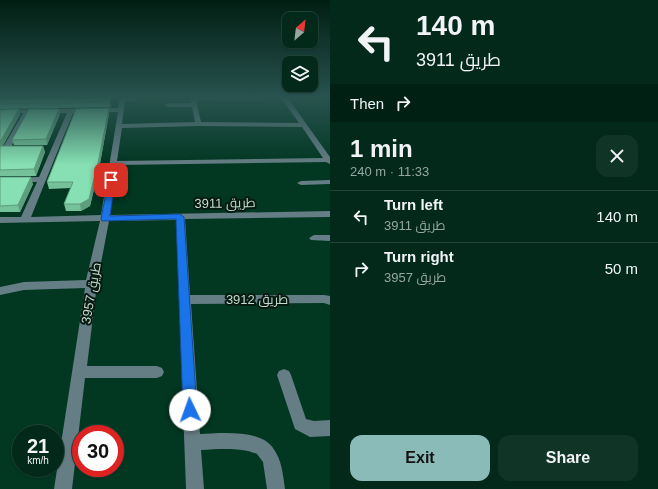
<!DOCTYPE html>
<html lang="en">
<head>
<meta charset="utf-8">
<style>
	:root { --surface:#02291a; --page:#103527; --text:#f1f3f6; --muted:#96a6a2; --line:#234539; --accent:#8bbbb9 }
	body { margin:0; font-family:Helvetica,Cairo,sans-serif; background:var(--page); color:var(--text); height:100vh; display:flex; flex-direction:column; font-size:15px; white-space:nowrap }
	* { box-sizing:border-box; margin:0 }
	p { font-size:13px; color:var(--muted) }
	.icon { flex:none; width:22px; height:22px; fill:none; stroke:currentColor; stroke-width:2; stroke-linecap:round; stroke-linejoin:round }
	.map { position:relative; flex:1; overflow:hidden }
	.sheet { display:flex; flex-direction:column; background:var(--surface); width:328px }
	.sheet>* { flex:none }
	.top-card { background:#02291a; color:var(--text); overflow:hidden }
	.needle { width:26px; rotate:28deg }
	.buttons { position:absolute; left:282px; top:12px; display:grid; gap:8px }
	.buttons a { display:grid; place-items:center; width:36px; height:36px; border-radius:8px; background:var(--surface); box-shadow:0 1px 3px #0004,0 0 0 1px var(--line); font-size:20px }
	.speed { position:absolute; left:12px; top:425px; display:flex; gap:8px; font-size:20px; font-weight:700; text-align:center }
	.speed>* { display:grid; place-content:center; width:52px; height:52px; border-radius:50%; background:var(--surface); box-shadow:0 1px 3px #0004,0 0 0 1px var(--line); line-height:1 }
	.speed small { font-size:10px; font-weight:400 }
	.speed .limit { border:6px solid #d22; background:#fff; color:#111 }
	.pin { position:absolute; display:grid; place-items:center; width:34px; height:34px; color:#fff; margin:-17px; border-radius:8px; box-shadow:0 2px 6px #0006 }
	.me { position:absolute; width:44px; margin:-22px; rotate:357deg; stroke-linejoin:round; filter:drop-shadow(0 0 3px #0008) }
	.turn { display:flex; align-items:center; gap:14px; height:84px; padding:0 20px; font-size:18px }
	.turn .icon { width:52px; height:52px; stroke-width:2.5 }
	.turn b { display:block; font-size:28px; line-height:34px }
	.then { display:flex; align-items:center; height:38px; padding:0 20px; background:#0003; gap:8px; font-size:15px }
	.round { display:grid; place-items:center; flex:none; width:42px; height:42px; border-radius:12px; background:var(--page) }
	.summary { display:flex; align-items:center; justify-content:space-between; height:68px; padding:0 20px }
	h1 { font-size:24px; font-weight:600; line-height:30px }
	.primary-button { display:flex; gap:8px; margin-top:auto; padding:8px 20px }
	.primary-button a { flex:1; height:46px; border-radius:12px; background:var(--accent); color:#111; font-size:16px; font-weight:600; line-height:46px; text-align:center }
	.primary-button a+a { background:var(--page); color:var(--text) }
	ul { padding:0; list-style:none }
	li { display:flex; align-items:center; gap:12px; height:52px; padding:0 20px; border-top:1px solid var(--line) }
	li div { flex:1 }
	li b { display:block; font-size:15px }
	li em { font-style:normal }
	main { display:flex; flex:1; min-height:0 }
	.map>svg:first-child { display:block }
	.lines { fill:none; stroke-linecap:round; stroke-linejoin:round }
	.minor { fill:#657d84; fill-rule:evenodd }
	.wall { fill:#74c19a }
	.shaded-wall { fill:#5e9d7d }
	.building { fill:#87e0b3; stroke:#5e9d7d }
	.route { fill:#1a73e8; stroke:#114b97 }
	.labels { text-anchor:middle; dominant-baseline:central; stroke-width:4; stroke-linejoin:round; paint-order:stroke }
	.street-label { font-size:13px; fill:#c2dbcd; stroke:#071a11 }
</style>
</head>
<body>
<main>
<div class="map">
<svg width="330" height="489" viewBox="0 0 330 489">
	<rect width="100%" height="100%" fill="#023722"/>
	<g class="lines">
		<g class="minor">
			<path d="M120,97H141L135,101H125L122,124L195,122L192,107H168L165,105L168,103H191L190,97H287L330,157V164L326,162L117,165L110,215L330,211V217L185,219L190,295H324L330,296V305L324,303L191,304L200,434C219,433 261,429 273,448C282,460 283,475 285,489H267L263,462L257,454C241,447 219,449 201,450L204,489H186L176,220L109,221L97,284L87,366H157L162,368L164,372L162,376L157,378H85L72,489H54L85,288L24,290L0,295V287L24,282L86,280L100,221L0,223V217H21L37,182H0V178L39,177L67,113H29L10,149L6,151L2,149L23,113L0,114V110L118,108ZM282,99L299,123L201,122L196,100ZM118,112L101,215L31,217L73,113ZM198,126L302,127L323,158L117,161L122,128Z"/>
			<polygon points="330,180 330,184 301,185 297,183 301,181"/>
			<polygon points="314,235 330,235 330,241 311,240 309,238"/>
			<polygon points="284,369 289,371 291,375 306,419 314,421 330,420 330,436 310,437 295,429 277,375 279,371"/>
		</g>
	</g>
	<g class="wall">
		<polygon points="0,97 111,98 110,107 0,109"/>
		<polygon points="109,108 109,114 99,169 90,206 81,211 66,211 64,204 71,188 49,189 47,182"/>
		<polygon points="60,114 47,145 14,145 12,140"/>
		<polygon points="0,146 43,146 45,152 36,176 0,176"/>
		<polygon points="0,177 33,184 20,212 0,212"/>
	</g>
	<g class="shaded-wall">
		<polygon points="110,97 111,98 110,107 109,101"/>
		<polygon points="109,108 109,114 99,169 90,206 81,211 80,204"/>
		<polygon points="19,109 20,115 3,146 0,146 0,140"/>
		<polygon points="59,109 60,114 47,145 46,139"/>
		<polygon points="43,146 45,152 36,176 34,169"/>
		<polygon points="31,177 33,184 20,212 18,205"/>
	</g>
	<g class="building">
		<polygon points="0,97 110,97 109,101 0,104"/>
		<polygon points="109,108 98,163 89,199 80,204 64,204 73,182 47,182 76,109"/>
		<polygon points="19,109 1,140 0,140 0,110"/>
		<polygon points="29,109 59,109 46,139 12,140"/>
		<polygon points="0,146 43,146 34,169 0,170"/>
		<polygon points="0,177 31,177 18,205 0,206"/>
	</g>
	<linearGradient id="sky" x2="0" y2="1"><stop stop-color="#011e13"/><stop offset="0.59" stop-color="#28534f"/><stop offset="1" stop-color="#28534f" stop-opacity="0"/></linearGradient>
	<rect width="330" height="165" fill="url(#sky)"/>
	<polygon class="route" points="109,178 115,180 110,216 180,214 184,217 197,410 195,415 190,417 185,415 183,410 176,219 102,221 101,219"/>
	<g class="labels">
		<g class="street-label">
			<text transform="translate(225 203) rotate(-1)">طريق 3911</text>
			<text transform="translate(91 293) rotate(-80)">طريق 3957</text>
			<text x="257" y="299">طريق 3912</text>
		</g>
	</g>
</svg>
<div class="buttons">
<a><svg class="needle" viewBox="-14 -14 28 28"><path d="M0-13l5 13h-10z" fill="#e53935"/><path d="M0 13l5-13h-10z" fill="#96a6a2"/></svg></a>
<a><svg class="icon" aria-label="layers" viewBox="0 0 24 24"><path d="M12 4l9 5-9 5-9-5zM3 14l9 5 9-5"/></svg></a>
</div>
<div class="speed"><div>21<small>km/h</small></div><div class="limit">30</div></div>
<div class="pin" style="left:111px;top:180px;background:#d93025"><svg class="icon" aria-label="arrive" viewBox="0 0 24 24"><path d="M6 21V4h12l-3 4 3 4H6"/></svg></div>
<svg class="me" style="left:190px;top:410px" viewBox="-20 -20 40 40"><circle r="19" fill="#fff"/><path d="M0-13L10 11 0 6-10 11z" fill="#1a73e8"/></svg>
</div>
<section class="sheet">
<div class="top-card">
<div class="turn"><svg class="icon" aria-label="left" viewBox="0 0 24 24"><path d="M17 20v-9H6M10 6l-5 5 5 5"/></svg><div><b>140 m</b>طريق 3911</div></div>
<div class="then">Then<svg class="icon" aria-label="right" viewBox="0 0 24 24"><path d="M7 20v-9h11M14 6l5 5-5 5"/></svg></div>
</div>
<div class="summary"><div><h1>1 min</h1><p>240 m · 11:33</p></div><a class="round"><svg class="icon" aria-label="close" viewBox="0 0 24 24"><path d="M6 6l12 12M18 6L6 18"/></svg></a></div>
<ul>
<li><svg class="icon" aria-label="left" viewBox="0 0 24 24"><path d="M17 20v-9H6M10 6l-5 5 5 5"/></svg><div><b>Turn left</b><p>طريق 3911</p></div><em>140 m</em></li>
<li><svg class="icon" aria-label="right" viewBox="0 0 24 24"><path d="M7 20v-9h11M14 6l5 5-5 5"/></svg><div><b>Turn right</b><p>طريق 3957</p></div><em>50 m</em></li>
</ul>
<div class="primary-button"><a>Exit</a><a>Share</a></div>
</section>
</main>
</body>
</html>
